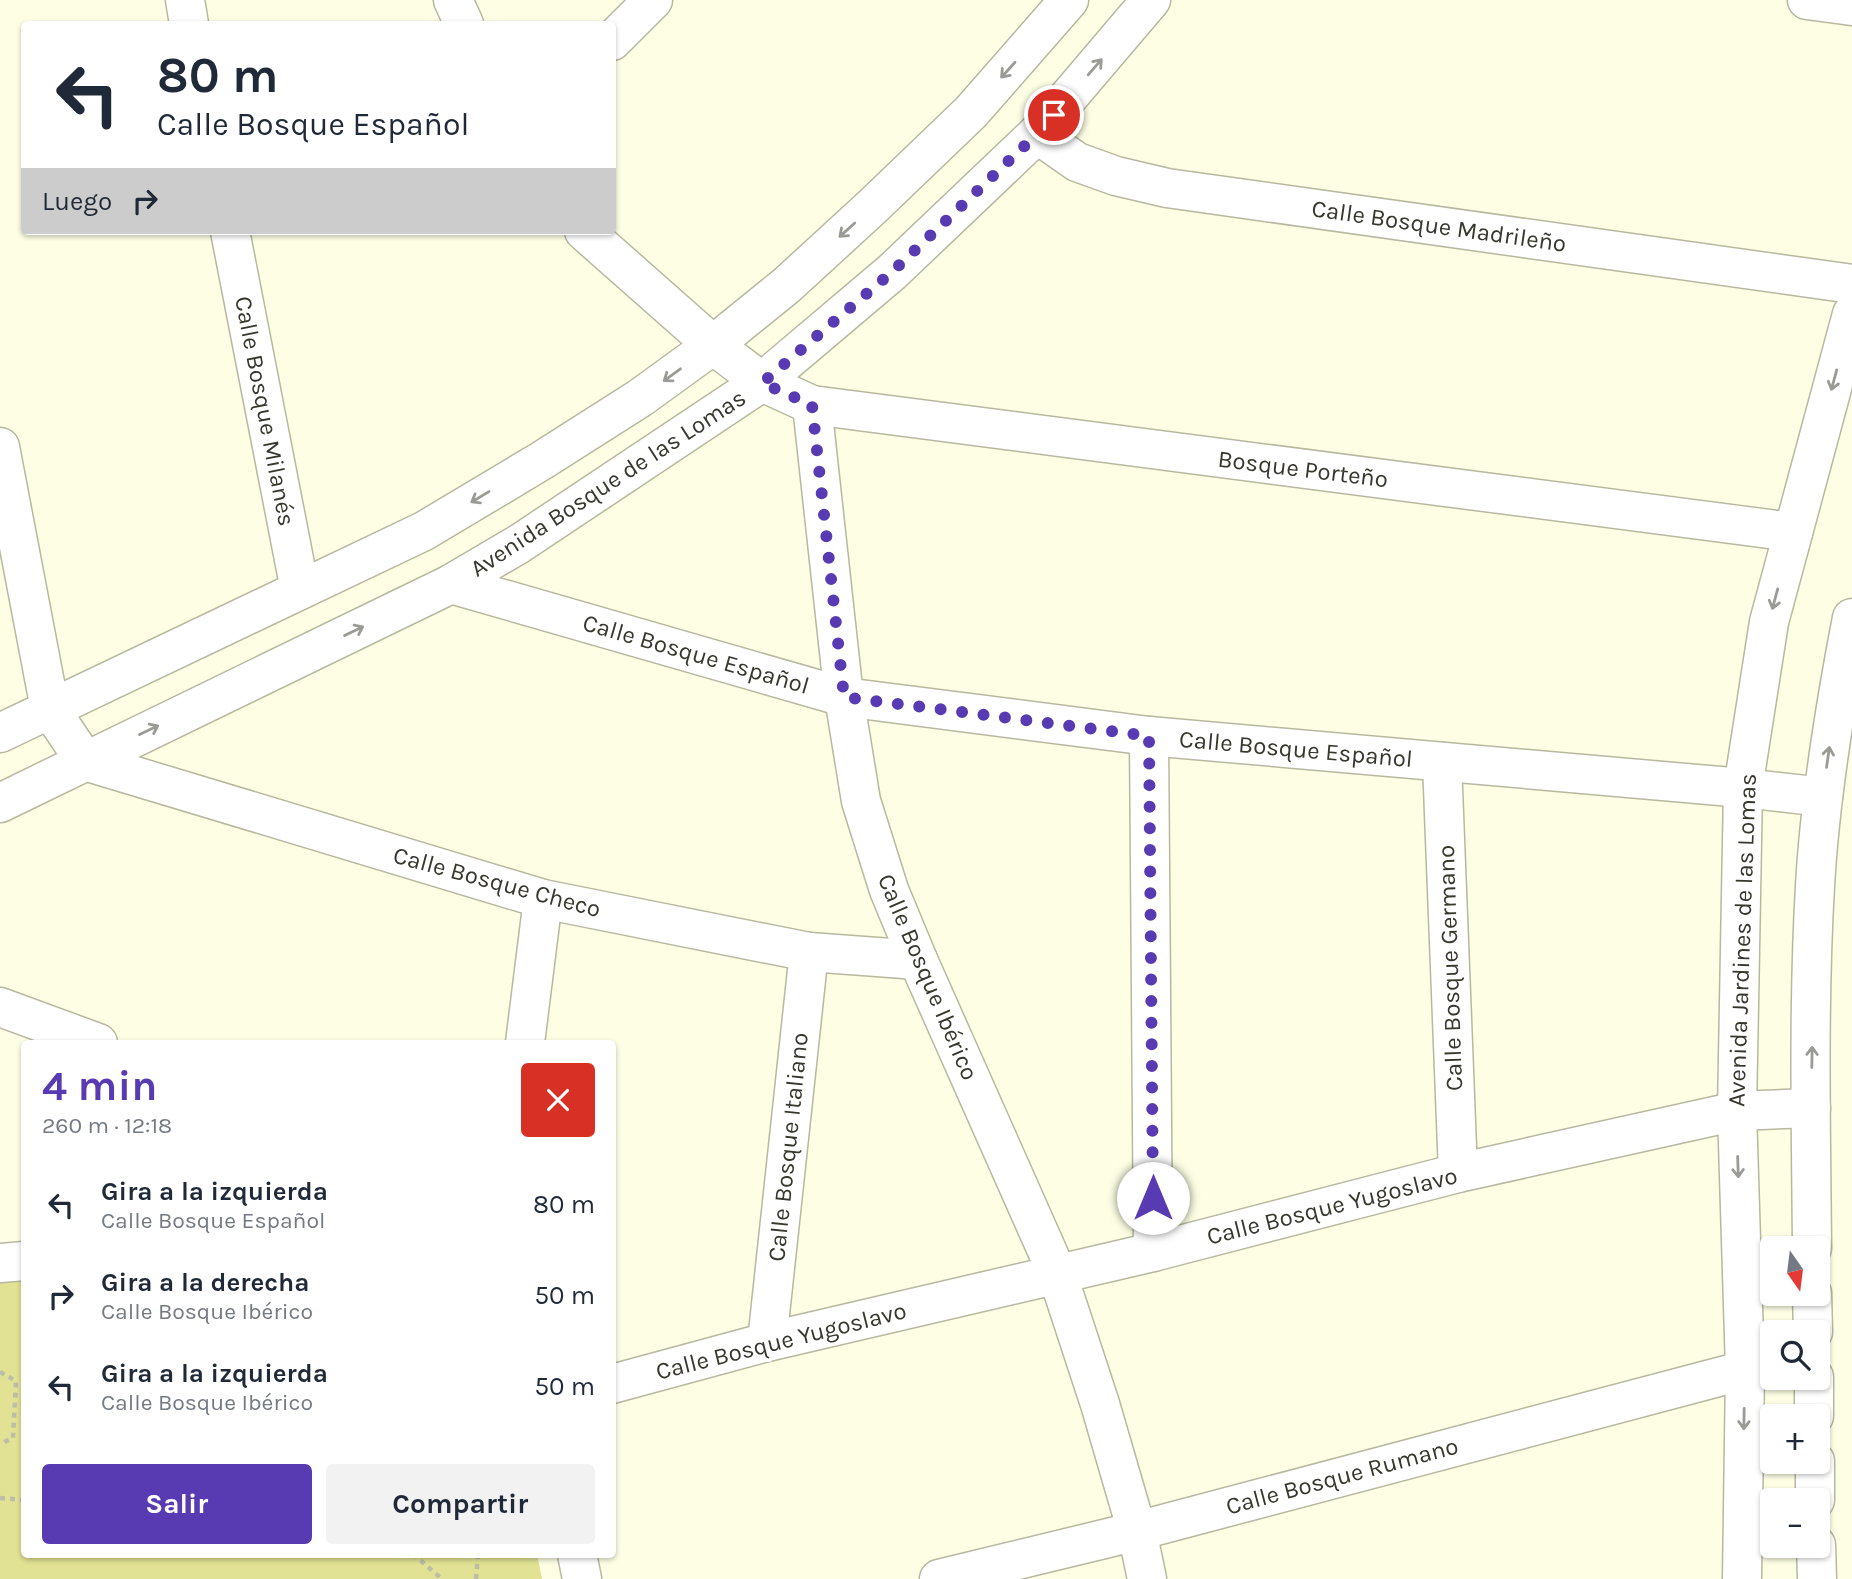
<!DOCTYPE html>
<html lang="es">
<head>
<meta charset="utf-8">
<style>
	:root { --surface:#fff; --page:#f2f2f3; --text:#1f2937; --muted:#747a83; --accent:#583ab3 }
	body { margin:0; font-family:Karla,sans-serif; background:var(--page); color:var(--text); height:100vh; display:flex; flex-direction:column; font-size:26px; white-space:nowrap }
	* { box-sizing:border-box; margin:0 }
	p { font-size:23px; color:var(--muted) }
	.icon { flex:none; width:38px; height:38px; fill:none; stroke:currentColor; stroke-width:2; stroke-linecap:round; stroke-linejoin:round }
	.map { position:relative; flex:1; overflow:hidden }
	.panel { position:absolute; left:21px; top:1040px; width:595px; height:518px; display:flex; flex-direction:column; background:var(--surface); border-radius:7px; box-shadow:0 2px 5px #0004 }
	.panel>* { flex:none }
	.banner { position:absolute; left:21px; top:21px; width:595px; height:214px; border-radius:7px; box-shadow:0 2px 5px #0004; background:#fff; color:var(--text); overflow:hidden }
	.needle { width:46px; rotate:166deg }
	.fabs { position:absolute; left:1760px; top:1236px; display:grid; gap:14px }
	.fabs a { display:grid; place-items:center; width:70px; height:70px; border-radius:7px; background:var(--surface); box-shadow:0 2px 5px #0004; font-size:35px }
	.pin { position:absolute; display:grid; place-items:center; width:60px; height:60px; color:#fff; margin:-30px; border:4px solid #fff; border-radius:50%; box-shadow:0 2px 7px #0007 }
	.me { position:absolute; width:77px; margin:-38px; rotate:0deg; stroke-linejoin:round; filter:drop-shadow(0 0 5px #0008) }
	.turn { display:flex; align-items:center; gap:24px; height:147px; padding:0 21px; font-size:32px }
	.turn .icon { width:91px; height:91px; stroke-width:2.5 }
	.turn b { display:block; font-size:49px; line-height:60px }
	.then { display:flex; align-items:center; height:66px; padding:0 21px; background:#0003; gap:14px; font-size:26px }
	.round { display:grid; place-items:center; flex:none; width:74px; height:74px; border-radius:7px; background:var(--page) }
	.overview { display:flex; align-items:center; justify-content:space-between; height:119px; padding:0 21px }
	h1 { font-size:42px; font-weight:700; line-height:52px; color:var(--accent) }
	.action { display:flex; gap:14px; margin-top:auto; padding:14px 21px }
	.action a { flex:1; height:80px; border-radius:7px; background:var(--accent); color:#fff; font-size:28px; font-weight:700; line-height:80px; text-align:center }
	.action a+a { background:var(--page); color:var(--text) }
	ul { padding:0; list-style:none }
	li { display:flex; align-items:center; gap:21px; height:91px; padding:0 21px }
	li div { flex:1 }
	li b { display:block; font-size:26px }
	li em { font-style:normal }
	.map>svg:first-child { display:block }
	.green { fill:#e1e293 }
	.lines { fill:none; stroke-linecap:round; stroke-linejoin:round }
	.minor-casing { stroke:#b7b89f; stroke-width:41 }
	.tertiary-casing { stroke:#b7b89f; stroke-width:41 }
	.path { stroke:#bdbda9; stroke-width:4.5; stroke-dasharray:5 5; stroke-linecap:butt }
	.minor { stroke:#fff; stroke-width:38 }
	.tertiary { stroke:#fff; stroke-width:38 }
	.oneway { stroke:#9b9b96 }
	.route { stroke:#583ab3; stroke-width:12; stroke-dasharray:0 21.6 }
	.labels { text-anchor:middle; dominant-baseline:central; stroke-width:7; stroke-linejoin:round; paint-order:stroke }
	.street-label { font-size:24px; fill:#37372d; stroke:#fff }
</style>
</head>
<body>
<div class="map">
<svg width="1852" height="1579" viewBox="0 0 1852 1579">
	<rect width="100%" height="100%" fill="#fdfee4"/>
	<polygon class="green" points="0,1279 24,1279 24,1554 537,1554 542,1579 0,1579"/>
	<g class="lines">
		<defs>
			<g id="minor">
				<polyline points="185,0 189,24"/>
				<polyline points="453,0 464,24"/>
				<polyline points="1807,0 1852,6"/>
				<polyline points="612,41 653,0"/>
				<polyline points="1037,134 1077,162 1116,176 1167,188 1852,284"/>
				<polyline points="230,231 300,590"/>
				<polyline points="584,231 713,345 762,382 812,405 844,697 861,801 889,890 918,960 1057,1273 1100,1404 1137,1531 1147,1579"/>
				<polyline points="812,405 1793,532"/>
				<polyline points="0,447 50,709 85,761 543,899 809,952 918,960"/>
				<polyline points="451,584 844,697 1149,736 1743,788 1823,797"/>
				<polyline points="1149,736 1153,1252"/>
				<polyline points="1442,762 1458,1173"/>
				<polyline points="0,1007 98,1043"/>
				<polyline points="525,1043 543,899"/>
				<polyline points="0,1263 24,1261"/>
				<polyline points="767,1342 809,952"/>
				<polyline points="612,1384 767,1342 1153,1252 1458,1173 1737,1111 1811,1108"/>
				<polyline points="577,1554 582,1579"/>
				<polyline points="939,1579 1137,1531 1745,1370"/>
			</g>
			<g id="tertiary">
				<polyline points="0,733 424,531 541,461 640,398 713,345 787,285 872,207 971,112 1069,0"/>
				<polyline points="0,803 451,584 519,544 762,382 892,272 1037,134 1151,0"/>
				<path d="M1812,1248C1811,1127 1808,1006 1815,886C1820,796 1835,706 1852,618"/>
				<polyline points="1812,1293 1813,1332"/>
				<polyline points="1814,1377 1814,1416"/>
				<polyline points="1815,1461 1815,1500"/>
				<polyline points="1816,1545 1817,1579"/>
				<polyline points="1742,1579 1745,1370 1737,1111 1743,788 1769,622 1852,314"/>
			</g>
		</defs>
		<use href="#minor" class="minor-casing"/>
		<use href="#tertiary" class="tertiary-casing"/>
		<g class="path">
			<polyline points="0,1372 16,1381 13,1438 0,1444"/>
			<polyline points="0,1498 24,1500"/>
			<polyline points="413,1554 442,1579"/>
			<polyline points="476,1579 478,1554"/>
		</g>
		<use href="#minor" class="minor"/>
		<use href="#tertiary" class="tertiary"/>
	</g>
	<defs><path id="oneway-shaft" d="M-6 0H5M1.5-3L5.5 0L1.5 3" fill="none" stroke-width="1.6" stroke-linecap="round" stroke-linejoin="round" transform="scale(1.75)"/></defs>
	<g class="oneway">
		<use href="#oneway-shaft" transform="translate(1095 67) rotate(-49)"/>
		<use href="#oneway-shaft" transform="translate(1008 70) rotate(132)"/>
		<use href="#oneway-shaft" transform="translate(847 230) rotate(138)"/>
		<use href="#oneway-shaft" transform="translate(672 375) rotate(144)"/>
		<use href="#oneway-shaft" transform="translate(1834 380) rotate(105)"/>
		<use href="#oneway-shaft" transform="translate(480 497) rotate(149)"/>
		<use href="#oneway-shaft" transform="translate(1775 599) rotate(105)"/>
		<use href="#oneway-shaft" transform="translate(354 631) rotate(-26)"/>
		<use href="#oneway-shaft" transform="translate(149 730) rotate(-26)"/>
		<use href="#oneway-shaft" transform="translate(1828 757) rotate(-82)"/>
		<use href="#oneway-shaft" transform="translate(1812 1057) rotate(-89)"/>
		<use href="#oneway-shaft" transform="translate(1738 1167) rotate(88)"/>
		<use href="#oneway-shaft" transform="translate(1744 1419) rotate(91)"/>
	</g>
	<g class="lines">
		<polyline class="route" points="1054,115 1037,134 892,272 762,383 812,405 844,697 1149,736 1153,1198"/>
	</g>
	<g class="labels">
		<g class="street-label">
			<text transform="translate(1439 226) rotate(8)">Calle Bosque Madrileño</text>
			<text transform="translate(265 411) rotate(79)">Calle Bosque Milanés</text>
			<text transform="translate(1303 469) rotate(7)">Bosque Porteño</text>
			<text transform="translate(608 483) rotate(-33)">Avenida Bosque de las Lomas</text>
			<text transform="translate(696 654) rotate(16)">Calle Bosque Español</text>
			<text transform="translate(1296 749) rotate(5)">Calle Bosque Español</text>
			<text transform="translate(497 882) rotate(15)">Calle Bosque Checo</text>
			<text transform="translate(1742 940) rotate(-88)">Avenida Jardines de las Lomas</text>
			<text transform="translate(1450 968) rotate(-92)">Calle Bosque Germano</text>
			<text transform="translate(928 977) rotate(67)">Calle Bosque Ibérico</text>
			<text transform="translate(788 1147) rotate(-84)">Calle Bosque Italiano</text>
			<text transform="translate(1332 1206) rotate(-14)">Calle Bosque Yugoslavo</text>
			<text transform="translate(781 1341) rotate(-14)">Calle Bosque Yugoslavo</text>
			<text transform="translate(1342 1476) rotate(-15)">Calle Bosque Rumano</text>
		</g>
	</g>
</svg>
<div class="fabs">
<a><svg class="needle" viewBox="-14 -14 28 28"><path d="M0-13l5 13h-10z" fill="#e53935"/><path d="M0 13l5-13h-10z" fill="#747a83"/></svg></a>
<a><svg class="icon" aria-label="search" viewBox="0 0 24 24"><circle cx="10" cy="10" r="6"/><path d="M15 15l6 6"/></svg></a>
<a>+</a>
<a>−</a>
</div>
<div class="pin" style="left:1054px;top:115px;background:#d93025"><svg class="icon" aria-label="arrive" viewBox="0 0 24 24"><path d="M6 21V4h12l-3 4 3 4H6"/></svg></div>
<svg class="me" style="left:1153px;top:1198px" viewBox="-20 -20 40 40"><circle r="19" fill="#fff"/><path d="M0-13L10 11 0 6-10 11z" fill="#583ab3"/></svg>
<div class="banner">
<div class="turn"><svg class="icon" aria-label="left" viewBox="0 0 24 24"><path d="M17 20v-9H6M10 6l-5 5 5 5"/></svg><div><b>80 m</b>Calle Bosque Español</div></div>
<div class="then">Luego<svg class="icon" aria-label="right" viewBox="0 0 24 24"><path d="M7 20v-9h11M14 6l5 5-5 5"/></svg></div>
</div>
<section class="panel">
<div class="overview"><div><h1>4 min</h1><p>260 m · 12:18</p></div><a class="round" style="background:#d93025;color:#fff"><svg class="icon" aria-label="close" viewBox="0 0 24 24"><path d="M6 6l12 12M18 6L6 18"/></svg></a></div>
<ul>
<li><svg class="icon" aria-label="left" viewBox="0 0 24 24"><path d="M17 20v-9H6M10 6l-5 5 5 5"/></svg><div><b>Gira a la izquierda</b><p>Calle Bosque Español</p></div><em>80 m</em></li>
<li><svg class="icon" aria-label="right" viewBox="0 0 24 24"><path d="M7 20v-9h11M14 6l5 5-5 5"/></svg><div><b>Gira a la derecha</b><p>Calle Bosque Ibérico</p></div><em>50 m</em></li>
<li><svg class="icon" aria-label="left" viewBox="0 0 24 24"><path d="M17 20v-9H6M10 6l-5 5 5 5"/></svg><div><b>Gira a la izquierda</b><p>Calle Bosque Ibérico</p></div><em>50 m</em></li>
</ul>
<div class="action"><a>Salir</a><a>Compartir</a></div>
</section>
</div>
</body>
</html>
